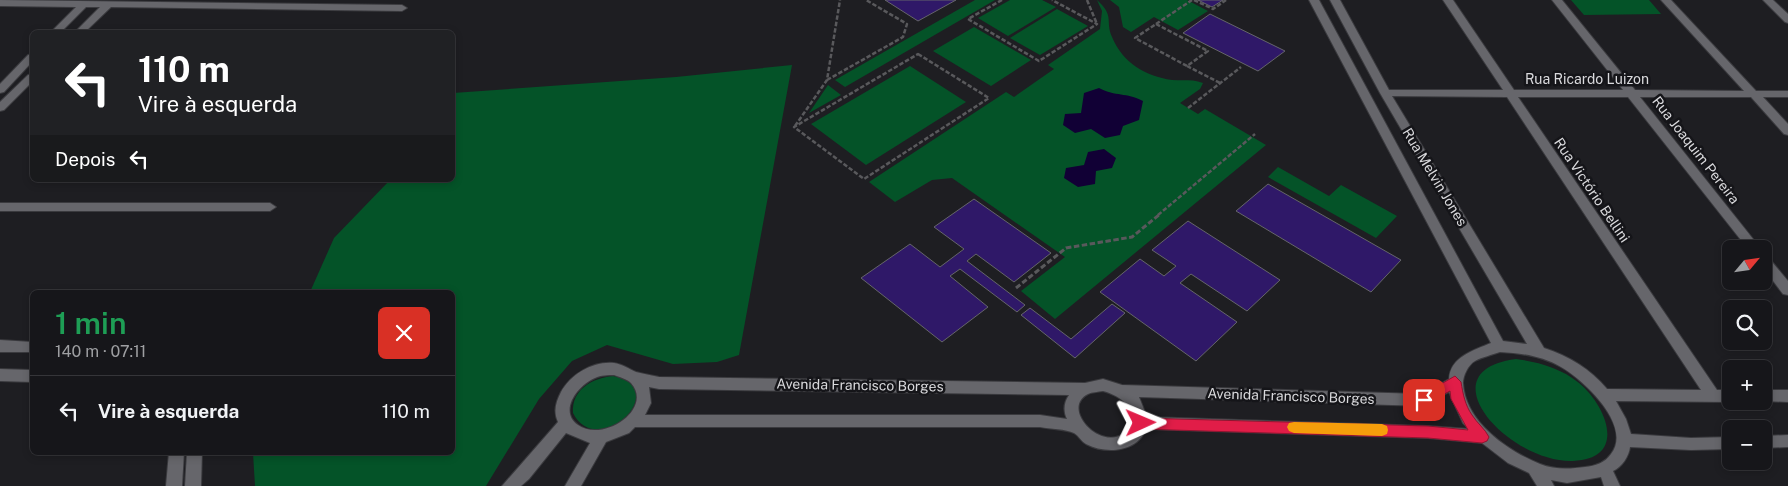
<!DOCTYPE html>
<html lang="pt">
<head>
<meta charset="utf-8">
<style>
	:root { --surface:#16161a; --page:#232327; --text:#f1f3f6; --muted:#9e9fa2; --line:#353539 }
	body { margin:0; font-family:"Public Sans",sans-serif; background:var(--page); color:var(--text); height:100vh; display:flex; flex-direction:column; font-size:19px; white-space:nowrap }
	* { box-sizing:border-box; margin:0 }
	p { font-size:16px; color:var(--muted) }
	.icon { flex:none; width:28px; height:28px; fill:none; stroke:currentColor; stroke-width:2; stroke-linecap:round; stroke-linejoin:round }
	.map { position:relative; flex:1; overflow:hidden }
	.drawer { position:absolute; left:30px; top:290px; width:425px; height:165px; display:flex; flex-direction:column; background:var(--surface); border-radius:8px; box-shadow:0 2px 8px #0003,0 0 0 1px var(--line) }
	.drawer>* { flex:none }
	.banner { position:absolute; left:30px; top:30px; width:425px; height:152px; border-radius:8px; box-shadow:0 2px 8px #0003,0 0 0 1px var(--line); background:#202124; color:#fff; overflow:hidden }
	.needle { width:32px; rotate:61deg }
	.buttons { position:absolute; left:1722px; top:240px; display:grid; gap:10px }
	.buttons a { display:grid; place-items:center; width:50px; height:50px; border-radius:8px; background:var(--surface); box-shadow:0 2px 8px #0003,0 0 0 1px var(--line); font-size:25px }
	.pin { position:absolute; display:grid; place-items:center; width:42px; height:42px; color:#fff; margin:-21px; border-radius:10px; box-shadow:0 2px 8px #0006 }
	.me { position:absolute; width:55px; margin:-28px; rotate:89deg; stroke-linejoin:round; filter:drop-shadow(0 0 4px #0008) }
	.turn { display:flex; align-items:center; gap:18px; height:105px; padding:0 25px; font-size:22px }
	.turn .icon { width:65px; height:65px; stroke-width:2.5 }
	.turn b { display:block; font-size:35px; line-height:42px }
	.then { display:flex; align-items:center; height:48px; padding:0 25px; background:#0003; gap:10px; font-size:19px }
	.round { display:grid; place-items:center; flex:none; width:52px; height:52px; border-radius:8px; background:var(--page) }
	.headline { display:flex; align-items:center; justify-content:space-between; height:85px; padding:0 25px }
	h1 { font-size:30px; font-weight:600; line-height:38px; color:#1e9e55 }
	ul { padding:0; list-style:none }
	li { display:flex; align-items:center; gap:15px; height:70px; padding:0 25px; border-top:1px solid var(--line) }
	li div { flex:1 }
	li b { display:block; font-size:19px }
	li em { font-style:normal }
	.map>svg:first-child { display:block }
	.green { fill:#045328 }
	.water { fill:#110035 }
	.building { fill:#2f1868; stroke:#65656a }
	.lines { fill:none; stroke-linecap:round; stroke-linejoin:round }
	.minor-casing { stroke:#3a3a3e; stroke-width:2 }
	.path-far1 { stroke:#59595c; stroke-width:2.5; stroke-dasharray:4.5 2; stroke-linecap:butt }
	.path { stroke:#59595c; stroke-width:3; stroke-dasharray:5.5 2.5; stroke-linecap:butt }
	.minor { fill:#66666b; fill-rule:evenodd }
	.route { fill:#e11d48; stroke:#92132f }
	.slow { fill:#f59e0b }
	.labels { text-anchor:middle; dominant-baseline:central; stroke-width:5; stroke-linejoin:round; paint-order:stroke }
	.street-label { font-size:14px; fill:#dadadd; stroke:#151519 }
</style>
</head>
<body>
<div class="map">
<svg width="1788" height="486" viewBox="0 0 1788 486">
	<rect width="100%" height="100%" fill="#1e1e22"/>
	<g class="green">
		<polygon points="975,0 995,0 845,87 835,80"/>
		<polygon points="1010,0 1042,0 1056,7 1008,36 978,18"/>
		<path d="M1097,0C1115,16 1105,21 1112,37C1123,63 1145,76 1172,80C1183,81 1193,79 1203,83L1200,89L1180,103L1198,114L1205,109L1266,145L1055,319L1021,291L1065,257L952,178L932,180L895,202L869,182L1006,92L1014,97L1054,69L1048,65L1100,29L1102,11Z"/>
		<polygon points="1110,0 1187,0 1208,11 1178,30 1154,17 1131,32 1123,27 1119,7"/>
		<polygon points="1571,0 1649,0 1661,14 1584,15"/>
		<polygon points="1057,9 1088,26 1040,55 1010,38"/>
		<polygon points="974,27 1031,60 991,86 933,51"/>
		<polygon points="792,65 739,355 717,362 673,364 607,345 572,361 539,399 486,486 255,486 253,453 452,452 452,292 310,292 334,238 390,180 452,180 453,93 676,77"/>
		<polygon points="910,66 966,102 866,165 811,124"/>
		<polygon points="828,85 841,95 809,113"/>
		<polygon points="1278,167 1329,196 1341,185 1397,216 1376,238 1268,177"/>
		<path d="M1516,359C1538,362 1561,368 1579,383C1607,406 1628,459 1573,461C1509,463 1424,371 1516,359Z"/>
		<path d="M613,376C674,388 598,462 573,413C571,390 592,378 613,376Z"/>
	</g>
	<g class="water">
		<path d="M1099,88C1116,97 1126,92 1143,101L1139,120L1123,126L1120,135L1105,138L1091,129L1075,133L1063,125L1065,114L1081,113L1084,93Z"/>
		<polygon points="1104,149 1116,158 1112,168 1096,171 1095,184 1078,187 1064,178 1066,168 1084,165 1088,152"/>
	</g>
	<g class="building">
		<polygon points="885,0 956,0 918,21"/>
		<polygon points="1198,0 1223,0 1212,7"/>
		<polygon points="1210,14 1285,51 1258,71 1183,33"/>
		<polygon points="1268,184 1401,260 1371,292 1236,211"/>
		<polygon points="974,199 1051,253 1014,282 976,254 967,261 1025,305 1017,312 960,269 950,276 988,307 942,342 861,278 910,244 940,267 964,249 934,227"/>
		<polygon points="1188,221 1280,280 1247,311 1191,274 1180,283 1237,322 1196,361 1100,292 1140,259 1164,276 1176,266 1152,250"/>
		<polygon points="1112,304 1125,313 1075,358 1021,315 1030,308 1071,339"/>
	</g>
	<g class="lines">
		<defs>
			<g id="minor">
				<polygon points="0,0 402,5 407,8 402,11 111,7 85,32 75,32 100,7 86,7 61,32 51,32 76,7 0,6"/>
				<path d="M1309,0H1319L1503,341L1527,344L1380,93L1330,0H1340L1389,90H1503L1443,0H1453L1514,90H1623L1552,0H1562L1635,90L1744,91L1661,0H1671L1756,91H1788V97H1763L1788,124V135L1784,134L1751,97H1640L1761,249H1748L1628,97H1518L1717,390H1731V401H1733L1731,402L1616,401L1626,419L1631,434L1691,438L1731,437V449L1691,450L1630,447C1629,456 1622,467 1613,471L1620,486H1604L1601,477L1567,483L1551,480L1554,486H1537L1529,473L1508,463L1482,443L1428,438L1146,429C1137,453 1105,454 1086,444C1081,441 1079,436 1074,433C1066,429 1050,429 1040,427H635L629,433L606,442L581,486H565L590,443L566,433L529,479L521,486H502L558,422C553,411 556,402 561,392C571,374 593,361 614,363C622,364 629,369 636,372C643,374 651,375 659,377L1085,383L1103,379L1122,385L1422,394L1449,379C1450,357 1474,350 1491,343ZM1392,96L1507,97L1701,390L1607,389C1590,369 1569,356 1544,348ZM1500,352C1521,353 1542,356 1561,367C1584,380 1633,426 1611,454C1605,463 1595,466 1585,467C1570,469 1555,470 1540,464C1508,451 1465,422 1463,383C1463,376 1468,365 1475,361C1482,357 1492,355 1500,352ZM614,375C619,377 627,379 631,383C654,409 603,443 578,425C558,411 578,385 595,378C601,375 608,375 614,375ZM649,387L659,389L1069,395C1064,402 1063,411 1067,419L1040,415H645L651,403ZM1103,391C1121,396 1136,407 1131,427C1128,430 1123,435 1119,436C1095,446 1062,407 1088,394C1092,392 1098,392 1103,391ZM1449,392L1463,423L1469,429L1428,426L1147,417L1139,397L1424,406Z"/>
				<polygon points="1763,0 1773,0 1788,14 1788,23 1785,22"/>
				<polygon points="32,54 32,62 4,92 0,93 0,84 28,55"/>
				<polygon points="32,74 32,82 4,110 0,111 0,102 28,75"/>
				<polygon points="0,203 270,203 276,207 270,211 0,211"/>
				<polygon points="1764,255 1768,257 1788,281 1788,295 1783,294 1764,269"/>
				<polygon points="0,340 32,342 32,352 0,352"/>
				<polygon points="0,369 32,370 32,382 0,381"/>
				<polygon points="1764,390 1788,390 1788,402 1762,401 1764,401"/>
				<polygon points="1788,435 1788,447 1764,448 1764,436"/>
				<polygon points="169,452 184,452 182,486 166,486"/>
				<polygon points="187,452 202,452 201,486 185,486"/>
			</g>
		</defs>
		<use href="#minor" class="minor-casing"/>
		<g class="path-far1">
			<polyline points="1002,0 968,19 1039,61 1097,24 1052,0"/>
			<polyline points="1087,0 1097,24"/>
			<polyline points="1194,0 1213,9 1226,0"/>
			<polygon points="1156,24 1208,51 1187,66 1135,38"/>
			<polyline points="1156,24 1192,0"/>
			<polygon points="918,54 989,98 864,179 794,127"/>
			<polyline points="1187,66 1220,83"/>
			<polyline points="827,80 903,37 907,24 866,0"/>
			<polyline points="1188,108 1241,67"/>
			<polyline points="795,126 827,80 840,0"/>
			<polyline points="1158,215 1255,134"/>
		</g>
		<polyline class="path" points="1016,288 1066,248 1132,237 1160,214"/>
		<use href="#minor" class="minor"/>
	</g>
	<path class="route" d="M1455,376L1461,382C1463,394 1465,405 1472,415C1477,423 1485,429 1489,437L1487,441L1482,443L1428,438L1141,429L1136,427L1134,423L1136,419L1141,418L1428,426L1468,430L1451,399L1450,391L1424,405L1418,400L1420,396Z"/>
	<polygon class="slow" points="1294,422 1382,424 1387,426 1388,430 1387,434 1382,436 1294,433 1289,431 1287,427 1289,423"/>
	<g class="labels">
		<g class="street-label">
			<text x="1587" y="79">Rua Ricardo Luizon</text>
			<text transform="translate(1696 150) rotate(52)">Rua Joaquim Pereira</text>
			<text transform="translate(1435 177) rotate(59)">Rua Melvin Jones</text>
			<text transform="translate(1592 190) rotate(56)">Rua Victório Bellini</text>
			<text transform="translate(860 385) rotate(1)">Avenida Francisco Borges</text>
			<text transform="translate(1291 396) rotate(2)">Avenida Francisco Borges</text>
		</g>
	</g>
</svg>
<div class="buttons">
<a><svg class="needle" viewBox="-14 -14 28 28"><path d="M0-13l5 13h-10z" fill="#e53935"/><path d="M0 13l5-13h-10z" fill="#9e9fa2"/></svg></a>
<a><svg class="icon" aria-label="search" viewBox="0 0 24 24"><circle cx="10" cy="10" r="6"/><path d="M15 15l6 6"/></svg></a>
<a>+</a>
<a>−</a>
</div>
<div class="pin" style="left:1424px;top:400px;background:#d93025"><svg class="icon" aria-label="arrive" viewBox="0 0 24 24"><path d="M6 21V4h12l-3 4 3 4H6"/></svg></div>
<svg class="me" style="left:1141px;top:423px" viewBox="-20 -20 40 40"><path d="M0-17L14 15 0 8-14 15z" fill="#e11d48" stroke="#fff" stroke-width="4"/></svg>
<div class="banner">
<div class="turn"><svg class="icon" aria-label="left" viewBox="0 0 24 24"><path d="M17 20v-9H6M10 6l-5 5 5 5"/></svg><div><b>110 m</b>Vire à esquerda</div></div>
<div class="then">Depois<svg class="icon" aria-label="left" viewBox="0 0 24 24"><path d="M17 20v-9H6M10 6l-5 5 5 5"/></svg></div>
</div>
<section class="drawer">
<div class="headline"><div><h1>1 min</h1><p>140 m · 07:11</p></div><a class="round" style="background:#d93025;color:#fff"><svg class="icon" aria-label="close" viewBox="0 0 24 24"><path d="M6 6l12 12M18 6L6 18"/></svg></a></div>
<ul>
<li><svg class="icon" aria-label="left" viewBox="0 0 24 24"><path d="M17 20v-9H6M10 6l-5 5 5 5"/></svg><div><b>Vire à esquerda</b></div><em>110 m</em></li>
</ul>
</section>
</div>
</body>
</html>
